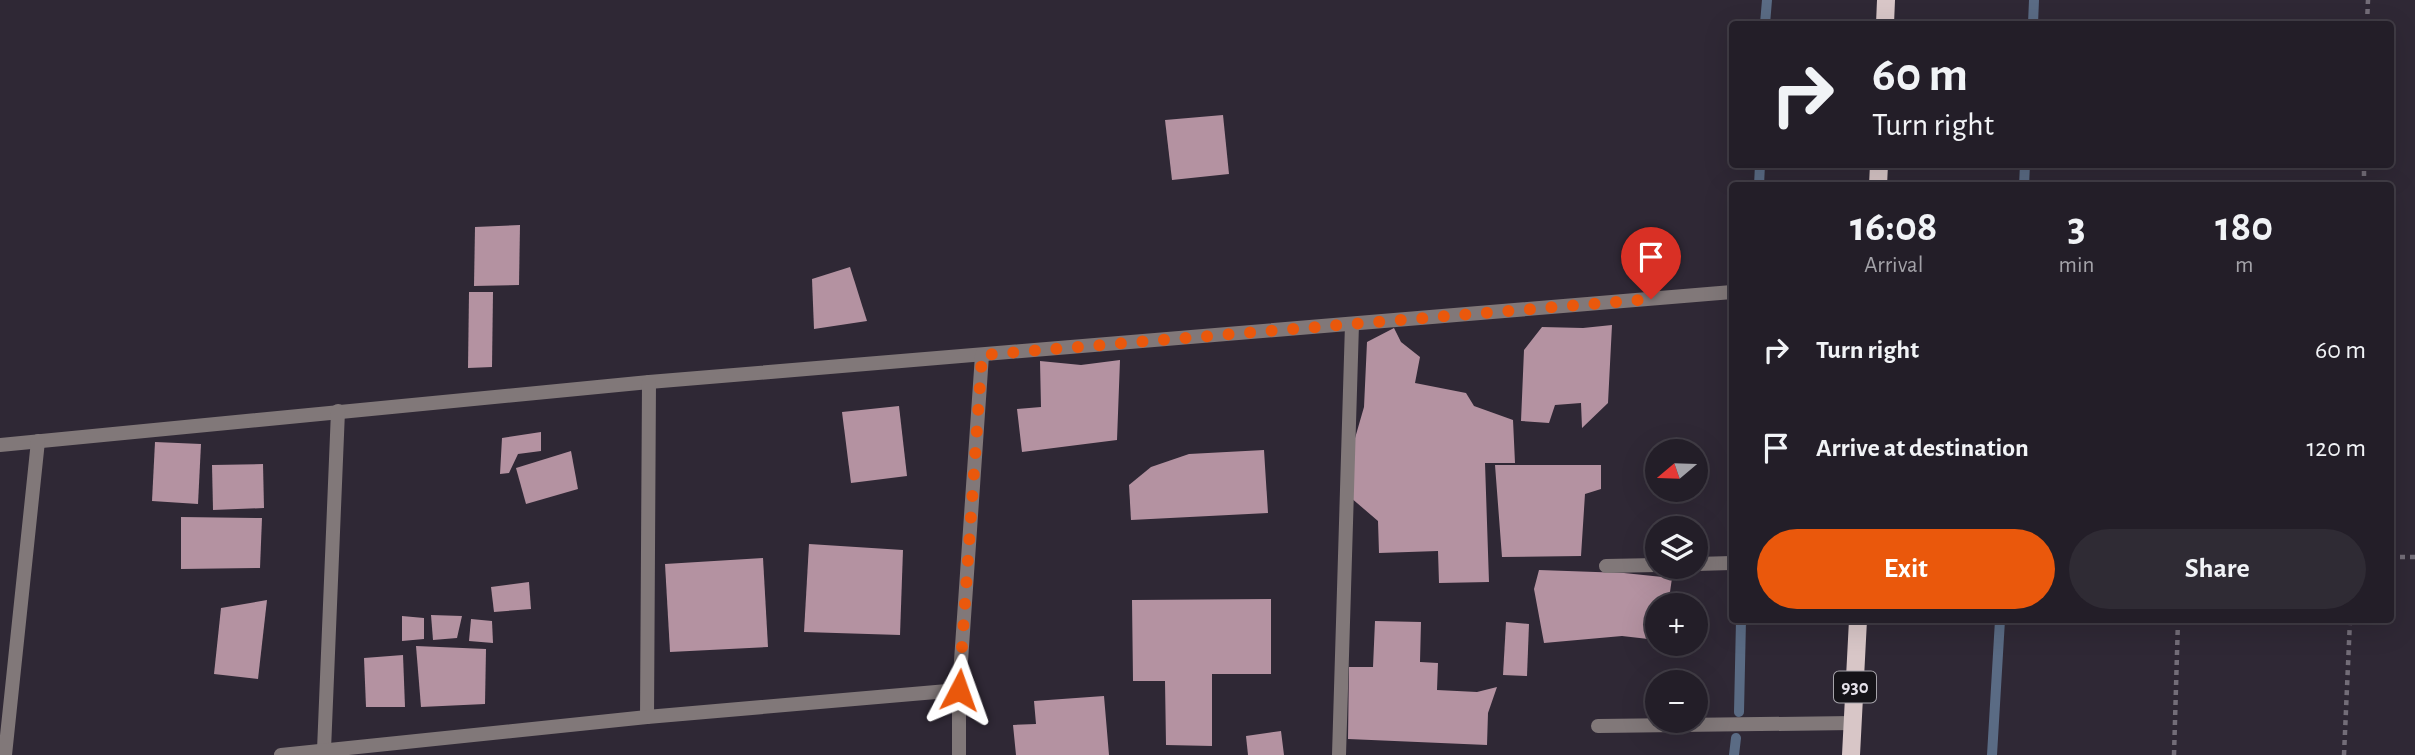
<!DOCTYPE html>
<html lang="en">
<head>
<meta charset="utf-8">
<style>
	:root { --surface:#231e28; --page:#2f2b34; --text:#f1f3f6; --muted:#a3a2a8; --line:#403c45; --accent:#ea580c }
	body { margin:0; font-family:"Alegreya Sans",sans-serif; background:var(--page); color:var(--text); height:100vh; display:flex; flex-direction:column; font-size:26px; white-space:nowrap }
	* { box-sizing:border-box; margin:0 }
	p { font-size:23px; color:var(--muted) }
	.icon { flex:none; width:38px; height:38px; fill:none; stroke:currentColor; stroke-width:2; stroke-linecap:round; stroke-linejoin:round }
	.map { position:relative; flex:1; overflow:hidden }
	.side { position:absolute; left:1729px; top:182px; width:665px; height:441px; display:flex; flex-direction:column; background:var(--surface); border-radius:7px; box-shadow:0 7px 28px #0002,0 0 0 2px var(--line) }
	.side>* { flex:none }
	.banner { position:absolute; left:1729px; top:21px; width:665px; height:147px; border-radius:7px; box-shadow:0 7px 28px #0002,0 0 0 2px var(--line); background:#231e28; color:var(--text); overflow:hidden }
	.needle { width:46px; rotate:251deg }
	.tools { position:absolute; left:1645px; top:439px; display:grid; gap:14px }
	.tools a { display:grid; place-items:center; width:63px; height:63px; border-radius:50%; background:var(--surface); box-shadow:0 7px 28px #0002,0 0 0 2px var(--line); font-size:35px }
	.pin { position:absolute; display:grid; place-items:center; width:60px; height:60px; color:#fff; margin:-72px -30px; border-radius:50% 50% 50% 0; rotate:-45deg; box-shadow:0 0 7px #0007 }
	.pin .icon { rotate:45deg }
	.me { position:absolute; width:77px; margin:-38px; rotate:4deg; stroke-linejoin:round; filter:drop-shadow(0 0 5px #0008) }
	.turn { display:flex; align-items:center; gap:24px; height:147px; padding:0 28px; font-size:32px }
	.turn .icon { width:91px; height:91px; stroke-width:2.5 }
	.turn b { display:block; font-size:49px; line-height:60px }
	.eta { display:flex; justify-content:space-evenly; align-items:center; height:119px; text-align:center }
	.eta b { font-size:42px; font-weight:700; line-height:49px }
	.cta { display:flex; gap:14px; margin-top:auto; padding:14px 28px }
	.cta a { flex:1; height:80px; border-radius:42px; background:var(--accent); color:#fff; font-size:28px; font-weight:700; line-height:80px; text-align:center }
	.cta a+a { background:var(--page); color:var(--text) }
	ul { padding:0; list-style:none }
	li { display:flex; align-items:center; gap:21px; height:98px; padding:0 28px }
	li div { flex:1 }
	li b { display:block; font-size:26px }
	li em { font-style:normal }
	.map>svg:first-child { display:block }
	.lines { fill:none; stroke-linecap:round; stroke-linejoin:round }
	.stream { stroke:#5a6b84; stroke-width:10 }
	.building { fill:#b492a1 }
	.path { stroke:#736d78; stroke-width:4.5; stroke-dasharray:5 5; stroke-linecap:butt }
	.street { stroke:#817879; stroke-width:14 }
	.primary { stroke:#d8c6c7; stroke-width:18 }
	.route { stroke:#ea580c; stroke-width:12; stroke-dasharray:0 21.6 }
	.labels { text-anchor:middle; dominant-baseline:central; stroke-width:7; stroke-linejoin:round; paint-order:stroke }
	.shield { fill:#151318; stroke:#a7a4ab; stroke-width:2 }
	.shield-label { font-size:19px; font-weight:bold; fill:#e6e2ea }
</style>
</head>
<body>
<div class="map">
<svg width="2415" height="755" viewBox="0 0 2415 755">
	<rect width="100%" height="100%" fill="#2f2835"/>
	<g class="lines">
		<g class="stream">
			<polyline points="1765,24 1767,0"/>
			<polyline points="2033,24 2034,0"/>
			<polyline points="1759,186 1760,164"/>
			<polyline points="2024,186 2025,164"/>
			<polyline points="1739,712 1741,620"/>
			<polyline points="1734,755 1736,738"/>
			<polyline points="1992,755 2000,620"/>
		</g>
	</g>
	<g class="building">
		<polygon points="1223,115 1229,174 1172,180 1165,120"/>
		<polygon points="520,225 519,285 474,286 475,227"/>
		<polygon points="850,267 867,321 814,329 812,279"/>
		<polygon points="469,292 493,292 492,367 468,368"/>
		<polygon points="1612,325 1608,403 1582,428 1581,403 1555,405 1549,423 1521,421 1524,350 1542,327 1583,328"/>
		<polygon points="1394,328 1401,342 1420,357 1415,383 1466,393 1474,406 1513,420 1515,463 1485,463 1489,582 1439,583 1438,551 1379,553 1378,521 1350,497 1351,452 1364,407 1367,342"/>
		<polygon points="1120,360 1117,440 1022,452 1017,409 1041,407 1040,361 1081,365"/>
		<polygon points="899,406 907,476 851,483 842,412"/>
		<polygon points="541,432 541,451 518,454 509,473 500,474 502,438"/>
		<polygon points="155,442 201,444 198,504 152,501"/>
		<polygon points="1264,450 1268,513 1131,520 1129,485 1151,467 1189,454"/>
		<polygon points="571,451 578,489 526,504 516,468"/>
		<polygon points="263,464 264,508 213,510 212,465"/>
		<polygon points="1495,465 1601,465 1601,489 1585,494 1581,556 1502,557"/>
		<polygon points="181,517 262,518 260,568 181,569"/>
		<polygon points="809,544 903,550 900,635 804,632"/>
		<polygon points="763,558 768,647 670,652 665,564"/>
		<polygon points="1539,570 1624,573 1672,578 1668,606 1657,606 1657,640 1622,636 1544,643 1534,589"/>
		<polygon points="529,582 531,609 494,612 491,587"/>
		<polygon points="1271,599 1271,674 1212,674 1212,746 1166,745 1165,681 1133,681 1132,600"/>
		<polygon points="267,600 258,679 214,674 221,608"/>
		<polygon points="431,615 462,616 457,638 433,640"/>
		<polygon points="402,616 424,618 424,639 402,641"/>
		<polygon points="471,619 492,621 493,643 469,641"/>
		<polygon points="1375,621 1421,622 1420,662 1438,663 1437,690 1477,692 1497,687 1488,713 1487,745 1348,739 1349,667 1373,667"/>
		<polygon points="1506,622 1529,624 1527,676 1503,675"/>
		<polygon points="416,646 486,649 485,704 421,707"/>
		<polygon points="403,655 405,707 366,707 364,658"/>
		<polygon points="1104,696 1109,755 1016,755 1013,725 1036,724 1034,701"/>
		<polygon points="1281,731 1284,755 1248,755 1246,736"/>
	</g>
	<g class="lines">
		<g class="path">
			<polyline points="2367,24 2368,0"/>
			<polyline points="2364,186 2364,164"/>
			<polyline points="2390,557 2415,557"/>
			<polyline points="2174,755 2178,620"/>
			<polyline points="2344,755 2350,620"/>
		</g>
		<g class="street">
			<polyline points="0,445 649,382 1732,292"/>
			<polyline points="1696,564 1732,563"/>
			<polyline points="1606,566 1657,565"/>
			<polyline points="647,717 649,382"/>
			<polyline points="1598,726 1853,723"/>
			<polyline points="324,750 338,411"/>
			<polyline points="5,755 38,441"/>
			<polyline points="281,755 647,717 959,690"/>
			<polyline points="959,755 959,690 982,355"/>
			<polyline points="1339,755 1352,324"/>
		</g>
		<g class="primary">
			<polyline points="1885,24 1886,0"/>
			<polyline points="1878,186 1879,164"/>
			<polyline points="1851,755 1858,620"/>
		</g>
	</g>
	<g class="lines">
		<polyline class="route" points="959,690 982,355 1651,299"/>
	</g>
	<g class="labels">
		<rect class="shield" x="1834" y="671.5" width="42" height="31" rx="5"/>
		<g class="shield-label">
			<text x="1855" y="687">930</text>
		</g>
	</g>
</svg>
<div class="tools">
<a><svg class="needle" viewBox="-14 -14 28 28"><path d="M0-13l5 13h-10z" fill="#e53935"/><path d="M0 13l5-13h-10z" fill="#a3a2a8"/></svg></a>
<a><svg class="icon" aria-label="layers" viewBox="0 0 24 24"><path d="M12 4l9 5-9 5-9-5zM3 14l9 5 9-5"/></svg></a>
<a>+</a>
<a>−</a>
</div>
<div class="pin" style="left:1651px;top:299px;background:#d93025"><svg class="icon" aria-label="arrive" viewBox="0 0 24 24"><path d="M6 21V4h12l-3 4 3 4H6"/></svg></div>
<svg class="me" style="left:959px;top:690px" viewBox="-20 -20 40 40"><path d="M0-17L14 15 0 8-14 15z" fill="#ea580c" stroke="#fff" stroke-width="4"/></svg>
<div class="banner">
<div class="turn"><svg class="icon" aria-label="right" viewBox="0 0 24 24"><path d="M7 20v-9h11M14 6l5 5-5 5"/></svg><div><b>60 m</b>Turn right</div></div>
</div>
<section class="side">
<div class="eta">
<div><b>16:08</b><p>Arrival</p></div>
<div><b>3</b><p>min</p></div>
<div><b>180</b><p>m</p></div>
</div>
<ul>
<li><svg class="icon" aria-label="right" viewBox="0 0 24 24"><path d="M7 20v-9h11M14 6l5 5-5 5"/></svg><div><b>Turn right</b></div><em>60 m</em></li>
<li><svg class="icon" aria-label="arrive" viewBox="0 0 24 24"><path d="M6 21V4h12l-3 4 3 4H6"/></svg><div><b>Arrive at destination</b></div><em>120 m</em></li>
</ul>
<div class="cta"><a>Exit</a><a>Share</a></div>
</section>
</div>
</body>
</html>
